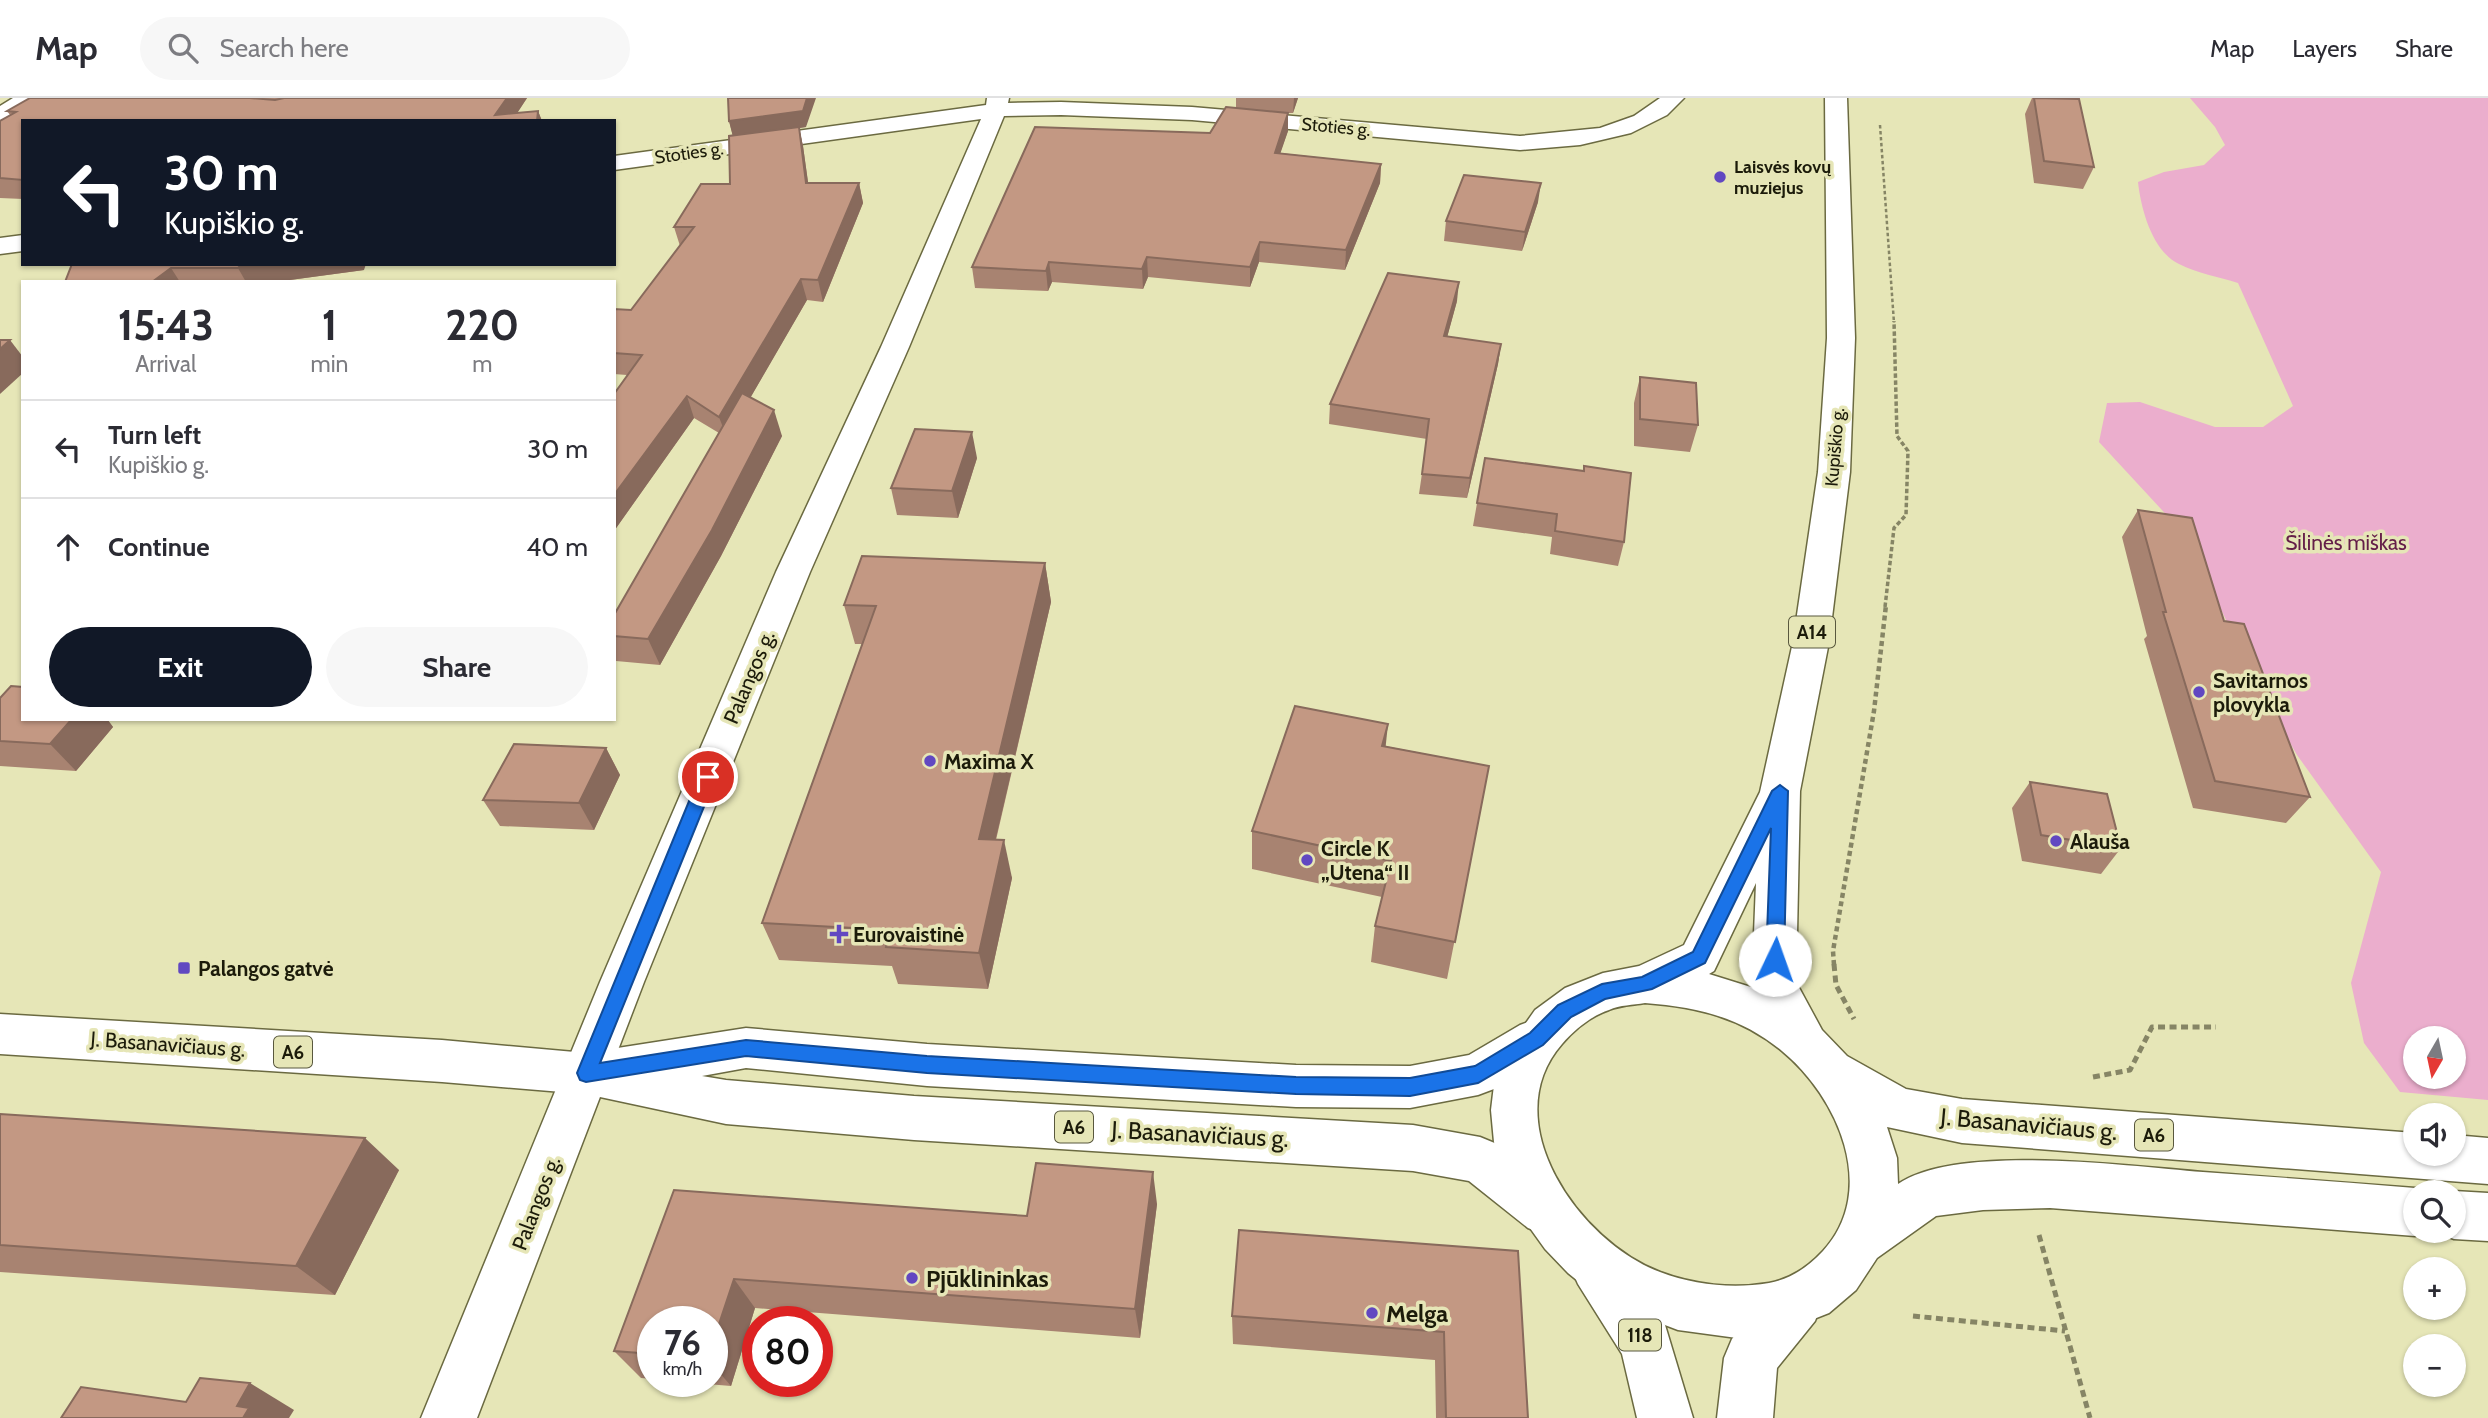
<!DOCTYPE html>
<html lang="en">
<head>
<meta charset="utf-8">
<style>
	:root { --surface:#fff; --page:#f7f7f7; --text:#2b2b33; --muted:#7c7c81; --line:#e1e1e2; --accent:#111827 }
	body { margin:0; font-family:Cabin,sans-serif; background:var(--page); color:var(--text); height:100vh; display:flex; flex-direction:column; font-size:26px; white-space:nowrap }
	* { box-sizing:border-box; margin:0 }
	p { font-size:23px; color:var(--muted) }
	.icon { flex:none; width:38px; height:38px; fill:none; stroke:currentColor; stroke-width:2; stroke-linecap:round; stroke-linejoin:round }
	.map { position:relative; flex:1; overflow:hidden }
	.details { position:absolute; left:21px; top:182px; width:595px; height:441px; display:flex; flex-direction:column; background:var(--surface); border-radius:0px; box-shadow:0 2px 5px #0004 }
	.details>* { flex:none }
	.guide { position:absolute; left:21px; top:21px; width:595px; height:147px; border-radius:0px; box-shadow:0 2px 5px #0004; background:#111827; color:#fff; overflow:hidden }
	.needle { width:46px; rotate:189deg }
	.controls { position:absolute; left:2403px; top:928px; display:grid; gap:14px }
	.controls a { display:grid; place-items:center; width:63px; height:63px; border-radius:50%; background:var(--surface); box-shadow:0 2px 5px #0004; font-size:35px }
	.speed { position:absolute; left:637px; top:1208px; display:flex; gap:14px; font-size:35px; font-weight:700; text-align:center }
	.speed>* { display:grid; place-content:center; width:91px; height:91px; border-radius:50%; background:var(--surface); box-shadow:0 2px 5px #0004; line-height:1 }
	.speed small { font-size:18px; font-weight:400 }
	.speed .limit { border:10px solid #d22; background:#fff; color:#111 }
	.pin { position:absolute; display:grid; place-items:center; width:60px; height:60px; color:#fff; margin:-30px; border:4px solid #fff; border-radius:50%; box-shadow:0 2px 7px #0007 }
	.me { position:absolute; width:77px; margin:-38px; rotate:3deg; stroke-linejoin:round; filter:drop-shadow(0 0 5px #0008) }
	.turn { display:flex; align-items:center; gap:24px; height:147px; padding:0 28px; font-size:32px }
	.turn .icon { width:91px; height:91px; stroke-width:2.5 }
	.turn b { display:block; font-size:49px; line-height:60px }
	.eta { display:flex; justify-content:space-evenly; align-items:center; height:119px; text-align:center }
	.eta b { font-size:42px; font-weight:800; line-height:49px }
	.button { display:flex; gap:14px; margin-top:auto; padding:14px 28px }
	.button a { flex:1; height:80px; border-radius:42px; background:var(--accent); color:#fff; font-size:28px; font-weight:800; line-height:80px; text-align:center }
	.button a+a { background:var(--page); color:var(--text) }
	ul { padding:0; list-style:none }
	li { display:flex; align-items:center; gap:21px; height:98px; padding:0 28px; border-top:2px solid var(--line) }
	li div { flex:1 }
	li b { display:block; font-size:26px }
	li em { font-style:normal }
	header { display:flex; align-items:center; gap:42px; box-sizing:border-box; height:98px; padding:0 35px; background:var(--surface); border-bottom:2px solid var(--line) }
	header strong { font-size:33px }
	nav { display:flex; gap:38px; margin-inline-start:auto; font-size:24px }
	.search { width:490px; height:63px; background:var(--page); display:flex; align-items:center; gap:18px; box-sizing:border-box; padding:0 24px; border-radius:38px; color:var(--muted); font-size:26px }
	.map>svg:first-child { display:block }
	.green { fill:#ebaecd; fill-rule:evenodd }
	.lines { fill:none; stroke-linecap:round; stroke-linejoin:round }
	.street-casing { stroke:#6b6a41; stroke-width:3 }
	.primary-casing { stroke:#6b6a41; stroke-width:3 }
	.highway-casing { stroke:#6b6a41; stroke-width:3 }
	.path-far3 { stroke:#868565; stroke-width:2.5; stroke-dasharray:3.5 2.5; stroke-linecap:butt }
	.path-far2 { stroke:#868565; stroke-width:3.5; stroke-dasharray:4.5 2.5; stroke-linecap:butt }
	.path-far1 { stroke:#868565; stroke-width:4.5; stroke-dasharray:5 3.5; stroke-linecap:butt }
	.path { stroke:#868565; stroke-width:5; stroke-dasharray:7 4.5; stroke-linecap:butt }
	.street { fill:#fff; fill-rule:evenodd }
	.primary { fill:#fff; fill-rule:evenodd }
	.highway { fill:#fff; fill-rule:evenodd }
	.wall { fill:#a88371 }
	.shaded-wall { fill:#886a5c }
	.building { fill:#c39883; stroke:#886a5c; stroke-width:2 }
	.route { fill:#1a73e8; stroke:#114b97; stroke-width:2 }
	.poi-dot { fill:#6148c1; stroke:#e6e6b7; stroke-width:2.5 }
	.labels { text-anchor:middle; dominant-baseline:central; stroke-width:7; stroke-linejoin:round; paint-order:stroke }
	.far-street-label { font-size:18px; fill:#1c1b0a; stroke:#e6e6b7 }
	.far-poi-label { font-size:18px; font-weight:bold; fill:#1c1b0a; stroke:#e6e6b7; text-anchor:start }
	.shield { fill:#e6e6b7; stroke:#59583e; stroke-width:2 }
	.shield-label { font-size:19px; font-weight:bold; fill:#1c1b0a }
	.park-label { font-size:21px; fill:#641e48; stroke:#e6e6b7 }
	.street-label { font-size:21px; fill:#1c1b0a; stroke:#e6e6b7 }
	.poi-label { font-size:21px; font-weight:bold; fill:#1c1b0a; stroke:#e6e6b7; text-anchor:start }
	.near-street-label { font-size:24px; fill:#1c1b0a; stroke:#e6e6b7 }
	.near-poi-label { font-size:24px; font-weight:bold; fill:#1c1b0a; stroke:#e6e6b7; text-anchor:start }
</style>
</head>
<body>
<header>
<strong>Map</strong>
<div class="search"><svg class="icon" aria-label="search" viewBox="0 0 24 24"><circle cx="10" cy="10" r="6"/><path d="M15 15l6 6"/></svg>Search here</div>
<nav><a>Map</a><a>Layers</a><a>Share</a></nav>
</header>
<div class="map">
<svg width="2488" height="1320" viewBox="0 0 2488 1320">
	<rect width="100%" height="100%" fill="#e6e6b7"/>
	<path class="green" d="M2190,0H2488V1002L2400,994L2364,945L2351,885L2381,774L2297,657L2257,587L2186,438L2099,344L2107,305L2140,304L2215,329H2263L2293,308L2238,185C2219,179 2197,175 2179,166C2152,153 2141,111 2138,84L2164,74L2204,67L2225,47L2215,29ZM2415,940H2454V978H2415Z"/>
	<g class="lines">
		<defs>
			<g id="street">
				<polygon points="13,0 39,0 8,22 0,24 0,8"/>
				<polygon points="987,0 1009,0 1008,5 1061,4 1192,9 1520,38 1600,30 1634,18 1660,0 1684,0 1667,17 1631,35 1580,47 1520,52 1192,22 1061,17 1004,18 909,249 810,474 644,884 477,1320 421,1320 600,884 776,474 881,249 981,21 614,72 614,58 986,7"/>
				<polygon points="23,137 23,153 0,156 0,140"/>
			</g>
			<g id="primary">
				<polygon points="0,916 442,942 597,956 611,951 746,930 927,946 1296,967 1410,968 1469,957 1520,927 1536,921 1552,927 1559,941 1552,955 1494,991 1478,997 1410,1010 1296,1009 927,988 746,970 702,978 726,982 914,998 1413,1027 1480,1039 1497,1046 1564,1096 1571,1113 1564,1130 1546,1137 1528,1130 1469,1083 1413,1073 914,1042 726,1026 586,996 442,984 0,956"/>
				<polygon points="1596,1142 1614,1150 1665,1227 1693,1320 1637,1320 1622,1256 1578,1186 1570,1168 1578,1150"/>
				<polygon points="1796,1178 1815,1185 1822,1204 1815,1223 1777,1270 1773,1320 1717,1320 1724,1260 1732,1241 1777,1185"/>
			</g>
			<g id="highway">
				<path d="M1825,0H1847L1855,240L1850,374L1829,544L1800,693L1796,884L1822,932L1847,958L1906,991L1962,1001L2415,1035V1055H2454V1037L2488,1040V1086L1962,1045L1887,1029L1897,1060L1898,1086C1957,1045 2129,1068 2203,1074C2273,1079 2344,1084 2415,1090L2425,1094H2415V1132H2430L2415,1138L2050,1110L1983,1112L1936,1118L1877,1160L1856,1192L1829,1215L1776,1236L1737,1240L1678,1232L1623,1211L1594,1196L1568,1175L1545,1151L1525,1123L1503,1076L1494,1044L1491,1012L1495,979L1507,952L1535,912L1565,890L1603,875L1639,868L1684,847L1760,694L1793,544L1818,374L1827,240ZM1756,785L1752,886L1754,890L1709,876L1714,873ZM1645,905C1697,909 1741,919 1782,953C1838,999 1879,1092 1823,1153C1808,1169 1791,1181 1769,1185C1733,1191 1694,1187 1660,1174C1580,1144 1494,1024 1562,946C1574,932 1591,918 1609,912C1620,907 1633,907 1645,905Z"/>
				<polygon points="2454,1093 2488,1095 2488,1143 2454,1141 2436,1134 2454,1132 2451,1094"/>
			</g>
		</defs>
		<use href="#street" class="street-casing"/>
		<use href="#primary" class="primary-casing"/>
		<use href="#highway" class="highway-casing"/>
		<polyline class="path-far3" points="1880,27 1894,225"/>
		<polyline class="path-far2" points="1885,509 1894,430 1906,417 1908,353 1897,338 1894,223"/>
		<polyline class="path-far1" points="1834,867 1833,853 1874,613 1886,507"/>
		<g class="path">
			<polyline points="1834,866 1836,887 1854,921"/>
			<polyline points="2093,979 2130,972 2152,929 2216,929"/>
			<polyline points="2039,1137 2090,1320"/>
			<polyline points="1913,1218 2065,1233"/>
		</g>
		<use href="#street" class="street"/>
		<use href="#primary" class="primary"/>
		<use href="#highway" class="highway"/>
	</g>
	<g class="wall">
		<polygon points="30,0 527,0 517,15 538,13 542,23 23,23 23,101 0,100 0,23 10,17 7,13"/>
		<polygon points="1236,0 1298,0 1293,15 1288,15 1288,33 1280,55 1381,66 1380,85 1345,172 1259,164 1250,189 1148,179 1143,191 1052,184 1048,193 975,190 972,169 1210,35 1236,10"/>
		<polygon points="2032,0 2073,0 2094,69 2083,91 2034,85 2025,16"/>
		<polygon points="729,23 806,29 799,30 803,48 808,85 859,85 863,105 823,204 807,202 750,300 782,338 721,458 660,567 616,563 614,560 614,517 719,335 694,320 614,433 614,296 627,277 614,276 614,211 631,212 680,148 674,129 730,86 733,38"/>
		<polygon points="1538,104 1522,153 1444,143 1446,123"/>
		<polygon points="72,166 364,172 275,184 65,184"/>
		<polygon points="1457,203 1447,239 1501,246 1498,266 1467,400 1419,396 1427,341 1329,326 1330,306"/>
		<polygon points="1640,279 1698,327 1690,354 1634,348 1634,305"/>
		<polygon points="977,360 958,420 897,417 891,390"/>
		<polygon points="1485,360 1624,444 1618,468 1550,456 1552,439 1473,428"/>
		<polygon points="2138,412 2224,523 2310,699 2286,725 2193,710 2144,541 2147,538 2122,439"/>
		<polygon points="1045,465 1051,504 996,742 1012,780 988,891 898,886 892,868 779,862 762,825 862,546 855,546 844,507"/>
		<polygon points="0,600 23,621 107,621 113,629 76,673 0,668"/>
		<polygon points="1385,648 1489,668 1447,881 1371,864 1375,828 1382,799 1252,771 1252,733"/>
		<polygon points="606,650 620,677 594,732 500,728 483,702"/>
		<polygon points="2030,684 2121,750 2101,776 2022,763 2012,710"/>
		<polygon points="0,1016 399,1072 335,1197 0,1174"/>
		<polygon points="674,1092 1027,1118 1157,1106 1140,1240 755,1210 731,1288 671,1283 712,1283 712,1223 653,1223 653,1281 641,1280 614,1253"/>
		<polygon points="1518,1153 1528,1320 1436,1320 1435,1262 1233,1246 1232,1218"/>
	</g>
	<g class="shaded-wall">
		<polygon points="507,0 527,0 512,23 495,17"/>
		<polygon points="807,0 816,0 806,29 799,30 803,48 811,105 733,39 729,23"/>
		<polygon points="1294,0 1298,0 1293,15"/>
		<polygon points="538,13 542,23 537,23"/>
		<polygon points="1288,15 1288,33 1274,74 1275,55"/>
		<polygon points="1381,66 1380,85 1345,172 1346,152"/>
		<polygon points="859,85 863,105 823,204 818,182"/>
		<polygon points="1541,85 1538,104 1522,153 1525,134"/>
		<polygon points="1260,144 1259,164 1250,189 1250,169"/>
		<polygon points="1147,159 1148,179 1143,191 1142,171"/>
		<polygon points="1049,164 1052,184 1048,193 1046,173"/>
		<polygon points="242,166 366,166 364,172 275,184 246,184 238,170"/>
		<polygon points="171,170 180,184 152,184"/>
		<polygon points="801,181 807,202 727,340 719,319"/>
		<polygon points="1459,184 1457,203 1442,258 1444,238"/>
		<polygon points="10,242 23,259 23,275 0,296 0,251"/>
		<polygon points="1501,246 1498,266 1467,400 1470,380"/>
		<polygon points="687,298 694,320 614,433 614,397"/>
		<polygon points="774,312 782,338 721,458 660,567 648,541"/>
		<polygon points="972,334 977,360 958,420 952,393"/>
		<polygon points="1045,465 1051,504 987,778 979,741"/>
		<polygon points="72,621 107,621 113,629 76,673 50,646"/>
		<polygon points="1388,626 1384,664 1382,648"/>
		<polygon points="606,650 620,677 594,732 579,705"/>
		<polygon points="1004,742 1012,780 988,891 979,855"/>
		<polygon points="365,1040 399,1072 335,1197 296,1168"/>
		<polygon points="1153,1074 1157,1106 1140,1240 1135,1211"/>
		<polygon points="734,1181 755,1210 731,1288 712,1266 712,1247"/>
		<polygon points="250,1285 294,1312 289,1320 243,1320 237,1308"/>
	</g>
	<g class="building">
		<polygon points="30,0 250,0 275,2 284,0 507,0 495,17 538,13 537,23 23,23 23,82 0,80 0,23 16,14 7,13"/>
		<polygon points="728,0 807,0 803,13 729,23"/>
		<polygon points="2034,0 2079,1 2094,69 2044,63"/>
		<polygon points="1226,9 1288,15 1275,55 1381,66 1346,152 1260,144 1250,169 1147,159 1142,171 1049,164 1046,173 972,169 1035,29 1210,35"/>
		<polygon points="799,29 806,85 859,85 818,182 801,181 719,319 687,298 614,397 614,296 642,257 614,255 614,211 631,212 694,129 674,129 701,86 730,86 729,38"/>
		<polygon points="1464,77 1541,85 1525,134 1446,123"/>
		<polygon points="72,166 242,166 238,170 171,170 152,184 65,184"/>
		<polygon points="1388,175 1459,184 1444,238 1501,246 1470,380 1422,376 1429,321 1330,306"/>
		<polygon points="0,242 10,242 0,251"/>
		<polygon points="1640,279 1696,285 1698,327 1640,321"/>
		<polygon points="742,295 774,312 712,432 648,541 614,538 614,517"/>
		<polygon points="915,331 972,334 952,393 891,390"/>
		<polygon points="1485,360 1584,373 1584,368 1631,375 1624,444 1555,433 1557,416 1477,405"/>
		<polygon points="2138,412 2192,420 2224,523 2244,526 2310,699 2215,683 2163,514 2166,514"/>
		<polygon points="862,458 1045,465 979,741 1004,742 979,855 886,849 890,832 762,825 876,508 844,507"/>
		<polygon points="11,588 23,589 23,621 72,621 50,646 0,643 0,600"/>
		<polygon points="1295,608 1388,626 1382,648 1489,668 1455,844 1375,828 1391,763 1252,733"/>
		<polygon points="514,646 606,650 579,705 483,702"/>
		<polygon points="2030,684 2107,696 2121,750 2041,737"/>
		<polygon points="0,1016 365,1040 296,1168 0,1147"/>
		<polygon points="1036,1065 1153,1074 1135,1211 734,1181 712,1247 712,1223 653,1223 653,1256 614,1253 674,1092 1027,1118"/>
		<polygon points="1239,1132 1518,1153 1528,1320 1446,1320 1444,1234 1232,1218"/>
		<polygon points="200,1280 250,1285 237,1308 249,1310 243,1320 61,1320 81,1289 186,1304"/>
	</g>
	<polygon class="route" points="708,673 716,679 600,965 746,942 927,958 1296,979 1410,980 1475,968 1530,935 1558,907 1602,886 1642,879 1693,854 1772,693 1780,687 1788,693 1784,862 1781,867 1775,869 1769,867 1766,862 1771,730 1705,865 1652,891 1605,901 1571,919 1543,947 1478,985 1410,998 1296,996 927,975 746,958 586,984 580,982 577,975 699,679"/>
	<g class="poi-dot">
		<circle cx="1720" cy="79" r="7"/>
		<circle cx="2199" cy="594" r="7"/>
		<circle cx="930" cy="663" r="7"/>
		<circle cx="2056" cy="743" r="7"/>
		<circle cx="1307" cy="762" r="7"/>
		<path d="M835.5 825.5h7v7h7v7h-7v7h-7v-7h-7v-7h7z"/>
		<rect x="177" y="863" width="14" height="14" rx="3.5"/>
		<circle cx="912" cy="1180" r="7"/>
		<circle cx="1372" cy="1215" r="7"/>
	</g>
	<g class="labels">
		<g class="far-street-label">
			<text transform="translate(1336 29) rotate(5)">Stoties g.</text>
			<text transform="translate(689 55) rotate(-8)">Stoties g.</text>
			<text transform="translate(1835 349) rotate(-85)">Kupiškio g.</text>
		</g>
		<g class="far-poi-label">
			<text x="1734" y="69">Laisvės kovų<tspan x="1734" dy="21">muziejus</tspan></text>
		</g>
		<g class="shield">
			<rect x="1789" y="518.5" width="46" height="31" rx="5"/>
			<rect x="274" y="938.5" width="38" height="31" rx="5"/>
			<rect x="1055" y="1013.5" width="38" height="31" rx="5"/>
			<rect x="2135" y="1021.5" width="38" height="31" rx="5"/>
			<rect x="1619" y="1221.5" width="42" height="31" rx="5"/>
		</g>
		<g class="shield-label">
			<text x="1812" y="534">A14</text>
			<text x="293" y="954">A6</text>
			<text x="1074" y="1029">A6</text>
			<text x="2154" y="1037">A6</text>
			<text x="1640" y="1237">118</text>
		</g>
		<g class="park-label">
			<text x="2346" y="444">Šilinės miškas</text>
		</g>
		<g class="street-label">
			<text transform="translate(749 579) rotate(-67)">Palangos g.</text>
			<text transform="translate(168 946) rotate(4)">J. Basanavičiaus g.</text>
			<text transform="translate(536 1105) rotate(-69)">Palangos g.</text>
		</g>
		<g class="poi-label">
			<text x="2213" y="582">Savitarnos<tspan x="2213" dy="24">plovykla</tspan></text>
			<text x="944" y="663">Maxima X</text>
			<text x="2070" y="743">Alauša</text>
			<text x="1321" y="750">Circle K<tspan x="1321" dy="24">„Utena“ II</tspan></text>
			<text x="853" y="836">Eurovaistinė</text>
			<text x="198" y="870">Palangos gatvė</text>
		</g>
		<g class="near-street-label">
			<text transform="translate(2029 1026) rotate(5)">J. Basanavičiaus g.</text>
			<text transform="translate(1200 1036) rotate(3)">J. Basanavičiaus g.</text>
		</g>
		<g class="near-poi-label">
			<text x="926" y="1180">Pjūklininkas</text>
			<text x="1386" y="1215">Melga</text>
		</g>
	</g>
</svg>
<div class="controls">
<a><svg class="needle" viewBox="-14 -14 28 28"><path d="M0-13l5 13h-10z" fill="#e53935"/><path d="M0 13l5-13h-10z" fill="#7c7c81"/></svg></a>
<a><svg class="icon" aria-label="sound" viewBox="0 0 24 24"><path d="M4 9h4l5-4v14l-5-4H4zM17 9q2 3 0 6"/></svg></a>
<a><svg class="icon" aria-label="search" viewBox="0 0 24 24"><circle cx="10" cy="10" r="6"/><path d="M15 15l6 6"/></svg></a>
<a>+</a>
<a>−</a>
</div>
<div class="speed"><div>76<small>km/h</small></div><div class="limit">80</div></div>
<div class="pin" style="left:708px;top:679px;background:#d93025"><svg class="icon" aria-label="arrive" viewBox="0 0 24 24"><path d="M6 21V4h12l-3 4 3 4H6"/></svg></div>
<svg class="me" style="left:1775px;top:862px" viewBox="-20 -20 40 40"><circle r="19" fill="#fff"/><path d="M0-13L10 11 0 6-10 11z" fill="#1a73e8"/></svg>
<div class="guide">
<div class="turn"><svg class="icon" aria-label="left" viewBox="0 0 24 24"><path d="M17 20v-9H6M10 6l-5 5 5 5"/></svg><div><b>30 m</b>Kupiškio g.</div></div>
</div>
<section class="details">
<div class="eta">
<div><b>15:43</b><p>Arrival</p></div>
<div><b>1</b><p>min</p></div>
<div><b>220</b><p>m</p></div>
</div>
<ul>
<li><svg class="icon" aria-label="left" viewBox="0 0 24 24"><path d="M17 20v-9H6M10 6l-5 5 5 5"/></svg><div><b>Turn left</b><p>Kupiškio g.</p></div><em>30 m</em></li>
<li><svg class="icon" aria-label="ahead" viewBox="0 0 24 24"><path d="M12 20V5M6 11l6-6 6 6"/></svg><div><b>Continue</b></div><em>40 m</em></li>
</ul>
<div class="button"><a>Exit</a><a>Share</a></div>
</section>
</div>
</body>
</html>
